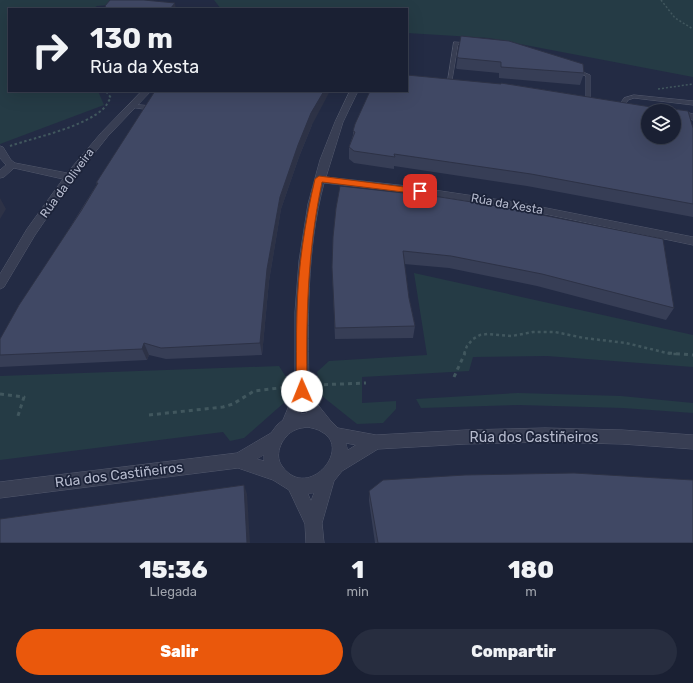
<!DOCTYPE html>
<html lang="es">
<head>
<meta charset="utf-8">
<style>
	:root { --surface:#1a2033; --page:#272d3f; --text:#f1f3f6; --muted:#9fa3ac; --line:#383e4e; --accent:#ea580c }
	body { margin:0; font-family:Rubik,sans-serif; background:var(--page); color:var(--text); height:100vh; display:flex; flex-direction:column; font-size:15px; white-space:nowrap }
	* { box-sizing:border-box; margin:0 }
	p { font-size:13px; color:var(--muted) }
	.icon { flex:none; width:22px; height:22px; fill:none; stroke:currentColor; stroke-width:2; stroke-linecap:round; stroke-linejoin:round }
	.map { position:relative; height:543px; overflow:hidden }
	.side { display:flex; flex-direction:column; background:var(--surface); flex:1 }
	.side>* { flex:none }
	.hud { position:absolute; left:8px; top:8px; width:400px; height:84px; border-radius:0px; box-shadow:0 4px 16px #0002,0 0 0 1px var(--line); background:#1a2033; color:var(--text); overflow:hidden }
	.controls { position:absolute; left:641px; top:104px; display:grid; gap:8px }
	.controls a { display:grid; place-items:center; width:40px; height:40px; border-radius:50%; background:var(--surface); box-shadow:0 4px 16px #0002,0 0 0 1px var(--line); font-size:20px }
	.pin { position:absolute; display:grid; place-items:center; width:34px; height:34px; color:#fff; margin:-17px; border-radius:8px; box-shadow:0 2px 6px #0006 }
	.me { position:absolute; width:44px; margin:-22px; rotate:359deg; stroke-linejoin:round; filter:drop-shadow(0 0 3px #0008) }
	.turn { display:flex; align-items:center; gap:14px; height:84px; padding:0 16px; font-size:18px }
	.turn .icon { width:52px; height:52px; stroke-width:2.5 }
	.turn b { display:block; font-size:28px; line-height:34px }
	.eta { display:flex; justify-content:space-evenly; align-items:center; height:68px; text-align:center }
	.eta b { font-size:24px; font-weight:800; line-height:28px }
	.action { display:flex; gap:8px; margin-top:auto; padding:8px 16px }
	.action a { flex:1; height:46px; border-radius:24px; background:var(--accent); color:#fff; font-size:16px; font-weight:800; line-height:46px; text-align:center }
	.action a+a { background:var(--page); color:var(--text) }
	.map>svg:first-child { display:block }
	.green { fill:#253b45 }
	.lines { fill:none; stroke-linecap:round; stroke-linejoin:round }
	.lane-casing { stroke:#53596d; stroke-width:1 }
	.street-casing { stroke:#53596d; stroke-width:1 }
	.path-far3 { stroke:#41575e; stroke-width:1.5; stroke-dasharray:2 2; stroke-linecap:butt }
	.path-far2 { stroke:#41575e; stroke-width:2; stroke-dasharray:2.5 2.5; stroke-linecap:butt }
	.path-far1 { stroke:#41575e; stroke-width:2.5; stroke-dasharray:3 3; stroke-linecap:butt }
	.path { stroke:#41575e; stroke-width:3; stroke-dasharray:4 4; stroke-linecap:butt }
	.lane { fill:#383e53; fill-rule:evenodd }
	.street { fill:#383e53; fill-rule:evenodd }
	.wall { fill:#373e56 }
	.shaded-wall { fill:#2d3246 }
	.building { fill:#404864; stroke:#2d3246; fill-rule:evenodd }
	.route { fill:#ea580c; stroke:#983908 }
	.labels { text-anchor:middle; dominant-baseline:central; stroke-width:3.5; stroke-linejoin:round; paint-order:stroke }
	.street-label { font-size:12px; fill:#b5bacd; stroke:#1c2339 }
	.near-street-label { font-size:14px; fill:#b5bacd; stroke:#1c2339 }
</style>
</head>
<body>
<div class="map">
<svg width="693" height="543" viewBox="0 0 693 543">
	<rect width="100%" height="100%" fill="#232b44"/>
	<g class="green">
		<polygon points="0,0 150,0 149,2 97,6 92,9 9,9 9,91 98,91 104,105 0,144"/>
		<polygon points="214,0 693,0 693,77 489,38 407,33 407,9 221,9"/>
		<polygon points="414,273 693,335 693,367 547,356 473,357 469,371 362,377 362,403 396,401 396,409 383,423 357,424 322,396 317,372 329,361 427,355"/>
		<polygon points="279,366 286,377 286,401 244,438 230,441 223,432 0,460 0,376"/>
		<polygon points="518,393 621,396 693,403 693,413 623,408 519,405 421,408 416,399"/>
	</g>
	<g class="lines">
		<defs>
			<g id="lane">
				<polygon points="454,42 468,43 470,44 468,45 458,44 452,80 450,81 448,80"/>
				<polygon points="574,70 578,70 590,75 590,99 586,98 586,76 574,72"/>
				<polygon points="634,95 693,101 693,105 634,98 628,100 625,105 621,105 620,104 624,98"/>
				<polygon points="131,104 151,106 154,108 151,110 129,107 129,105"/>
			</g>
			<g id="street">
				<polygon points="142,91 151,91 108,136 70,184 35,235 4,287 0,289 0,274 27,229 63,179 14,168 4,177 0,178 0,170 6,165 0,158 0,146 3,147 11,160 15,163 67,173 101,133"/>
				<path d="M350,91H358L343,122L326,177L407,186L521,203L693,237V245L521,209L407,192L324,183C306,251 308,321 309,391L314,400L330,420L338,428L376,435L466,430L545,428L622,430L693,435V449L622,444L545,442L466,444L378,449L342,471L334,481L322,523L324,543H306L305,524L289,490L273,480L238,468L0,498V482L237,453L271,433L277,425L283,420L295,391V312L299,261L308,204L320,160L335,122ZM303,408L307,413L301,414ZM307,427C312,428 318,429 322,432C353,449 307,502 282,466C273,454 283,435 295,430C299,428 303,428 307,427ZM346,443L356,445L348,450ZM264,455V461L257,459ZM314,493L311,501L308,494Z"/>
				<polygon points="674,109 693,114 693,120 674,115 674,111 670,111"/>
			</g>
		</defs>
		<use href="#lane" class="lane-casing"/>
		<use href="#street" class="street-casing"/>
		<g class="path-far3">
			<polyline points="661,0 675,18 693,29"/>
			<polyline points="658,89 693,84"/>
		</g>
		<path class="path-far2" d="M10,146C36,137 85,127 104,108C107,105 108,101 111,98L106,91"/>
		<polyline class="path-far1" points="464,354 467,346 473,339 480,335 488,334 512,336 533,332 555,332 584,338 626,343 671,354 678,354"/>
		<g class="path">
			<polyline points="668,353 693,355"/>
			<polyline points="454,377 465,353"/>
			<polyline points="316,385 366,383"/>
			<polyline points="0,394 24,397 17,419"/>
			<polyline points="149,415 223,407 233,404 254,391 288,387"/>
		</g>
		<use href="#lane" class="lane"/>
		<use href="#street" class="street"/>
	</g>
	<g class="wall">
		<polygon points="461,36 584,73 580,85 499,78 499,73 457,69 456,68"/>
		<polygon points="650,106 693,128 693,217 527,186 394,166 394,169 354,163 349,159 349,147 353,135 353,131 650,107"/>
		<polygon points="312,125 299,157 281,209 269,281 262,355 166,359 149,355 147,360 0,367 0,339 97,184 96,183"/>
		<polygon points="336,208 674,308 666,320 537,286 449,268 404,264 409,298 415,326 413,338 335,339 332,267"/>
		<polygon points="369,491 693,543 375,543 369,501"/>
	</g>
	<g class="shaded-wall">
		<polygon points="175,3 176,9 170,9"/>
		<polygon points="324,91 330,91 312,125 299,157 281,209 269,281 262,355 260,343 267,269 280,197 298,145 311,113"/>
		<polygon points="0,198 6,209 0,219"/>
		<polygon points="144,343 149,355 147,360 142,349"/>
		<polygon points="244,485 247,494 250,543 247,543"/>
	</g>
	<g class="building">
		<polygon points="110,0 144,0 175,3 170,9 107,9 105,6"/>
		<polygon points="461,36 509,41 583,64 584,73 501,67 501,62 459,58 457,57"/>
		<path d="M407,75L501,84V83L651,107L650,106L688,111L693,128V204L531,174L394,154L395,157L354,151L349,147L355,132L353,131L355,124L370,91H407ZM648,111H674V137H648Z"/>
		<polygon points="155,91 324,91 311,113 298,145 280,197 267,269 260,343 161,348 144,343 142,349 0,355 0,339 19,305 81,211 98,183 96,183"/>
		<polygon points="340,186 440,197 497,206 663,239 674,308 542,274 451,256 403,251 409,298 415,326 335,328 332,267 333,237 336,208"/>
		<polygon points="574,473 693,480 693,543 378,543 369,491 383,480 465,475"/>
		<polygon points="244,485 247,543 0,543 0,519"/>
	</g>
	<path class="route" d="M319,176L420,189L424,191L420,194L322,182C307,253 306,319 307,391L306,395L302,396L298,395L296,391C297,365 296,338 297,312C298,267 305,222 315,179Z"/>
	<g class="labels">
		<g class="street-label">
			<text transform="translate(67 183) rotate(-54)">Rúa da Oliveira</text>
			<text transform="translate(507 204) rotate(10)">Rúa da Xesta</text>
		</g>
		<g class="near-street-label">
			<text x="534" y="437">Rúa dos Castiñeiros</text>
			<text transform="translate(119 475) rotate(-7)">Rúa dos Castiñeiros</text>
		</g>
	</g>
</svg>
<div class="controls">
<a><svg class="icon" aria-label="layers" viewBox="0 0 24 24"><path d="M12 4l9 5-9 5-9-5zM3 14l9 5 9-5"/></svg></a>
</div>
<div class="pin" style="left:420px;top:191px;background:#d93025"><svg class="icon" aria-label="arrive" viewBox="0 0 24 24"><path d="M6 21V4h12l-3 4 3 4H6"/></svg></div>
<svg class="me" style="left:302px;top:391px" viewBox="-20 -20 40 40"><circle r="19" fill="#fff"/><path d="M0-13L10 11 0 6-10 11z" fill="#ea580c"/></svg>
<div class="hud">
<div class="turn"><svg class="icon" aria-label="right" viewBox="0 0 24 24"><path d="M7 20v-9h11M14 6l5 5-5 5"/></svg><div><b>130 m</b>Rúa da Xesta</div></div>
</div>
</div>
<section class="side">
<div class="eta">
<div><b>15:36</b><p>Llegada</p></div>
<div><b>1</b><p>min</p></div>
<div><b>180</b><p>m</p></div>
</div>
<div class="action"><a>Salir</a><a>Compartir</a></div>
</section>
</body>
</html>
